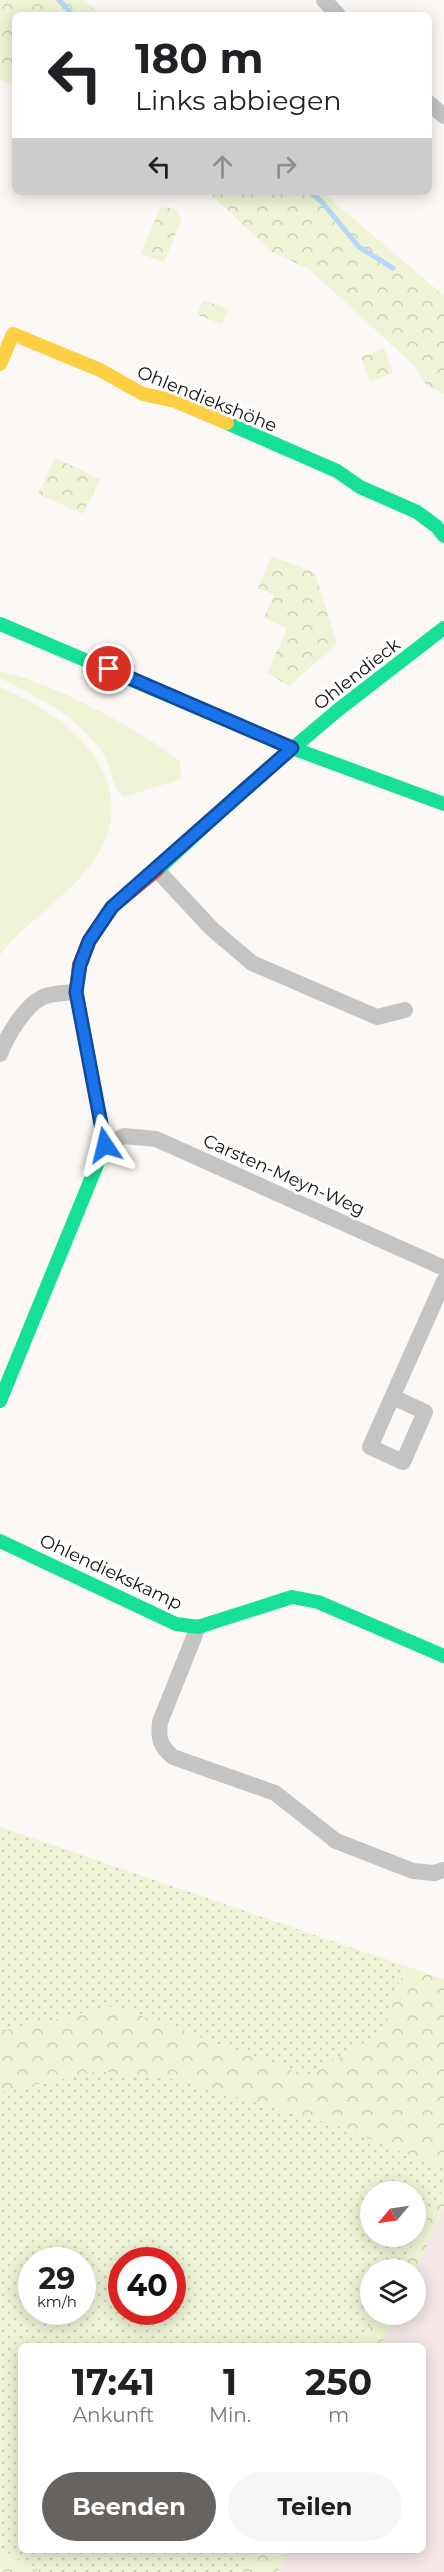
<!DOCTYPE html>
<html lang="de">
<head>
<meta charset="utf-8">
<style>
	:root { --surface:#fff; --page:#f6f6f6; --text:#202124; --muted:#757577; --accent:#666361 }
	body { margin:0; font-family:Montserrat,sans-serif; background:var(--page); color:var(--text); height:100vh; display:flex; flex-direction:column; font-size:22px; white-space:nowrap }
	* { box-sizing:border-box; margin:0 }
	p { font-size:20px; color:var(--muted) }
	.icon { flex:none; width:33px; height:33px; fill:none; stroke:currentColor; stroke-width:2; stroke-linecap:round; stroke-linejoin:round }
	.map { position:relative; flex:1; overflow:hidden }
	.side { position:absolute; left:18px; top:2343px; width:408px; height:210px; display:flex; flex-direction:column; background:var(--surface); border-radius:9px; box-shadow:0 3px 15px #0003 }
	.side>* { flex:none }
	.banner { position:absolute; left:12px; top:12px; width:420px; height:183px; border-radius:9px; box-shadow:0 3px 15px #0003; background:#fff; color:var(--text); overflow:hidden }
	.needle { width:39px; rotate:241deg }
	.controls { position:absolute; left:360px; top:2181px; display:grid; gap:12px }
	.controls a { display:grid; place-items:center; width:66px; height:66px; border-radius:50%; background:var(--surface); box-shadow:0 3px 15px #0003; font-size:30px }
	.speed { position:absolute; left:18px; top:2247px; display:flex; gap:12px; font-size:30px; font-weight:700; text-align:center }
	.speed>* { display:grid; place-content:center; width:78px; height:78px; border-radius:50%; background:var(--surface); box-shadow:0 3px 15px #0003; line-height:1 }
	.speed small { font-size:15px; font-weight:400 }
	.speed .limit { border:9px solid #d22; background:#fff; color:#111 }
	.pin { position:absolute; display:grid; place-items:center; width:51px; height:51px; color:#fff; margin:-26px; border:3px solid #fff; border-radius:50%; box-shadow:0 2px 6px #0007 }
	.me { position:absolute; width:66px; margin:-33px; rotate:350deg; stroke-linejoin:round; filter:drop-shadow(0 0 4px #0008) }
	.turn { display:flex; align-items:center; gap:21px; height:126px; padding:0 24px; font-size:27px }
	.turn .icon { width:78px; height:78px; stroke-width:2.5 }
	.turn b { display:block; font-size:42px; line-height:51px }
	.lanes { display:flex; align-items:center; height:57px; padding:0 24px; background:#0003; justify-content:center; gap:30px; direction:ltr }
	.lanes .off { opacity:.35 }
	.eta { display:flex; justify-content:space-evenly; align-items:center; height:102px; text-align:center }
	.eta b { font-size:36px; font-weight:700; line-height:42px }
	.action { display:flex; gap:12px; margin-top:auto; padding:12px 24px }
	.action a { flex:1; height:69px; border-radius:36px; background:var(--accent); color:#fff; font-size:24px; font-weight:700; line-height:69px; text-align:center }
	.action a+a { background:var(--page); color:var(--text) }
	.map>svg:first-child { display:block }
	.commercial { fill:#f3e8e7 }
	.grass { fill:#eef4d5 }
	.park { fill:url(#park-crowns) }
	.garden { fill:url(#garden-dots); fill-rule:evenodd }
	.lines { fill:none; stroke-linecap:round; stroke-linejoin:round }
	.stream { stroke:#b5d9f8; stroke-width:5 }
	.street { stroke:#c5c4c5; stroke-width:16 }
	.fast { stroke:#16e098; stroke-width:14 }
	.slow { stroke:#ffcf43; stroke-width:14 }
	.jam { stroke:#f24e42; stroke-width:14 }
	.route-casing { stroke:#114b97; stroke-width:15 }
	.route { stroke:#1a73e8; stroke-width:10 }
	.labels { text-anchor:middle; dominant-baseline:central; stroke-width:6; stroke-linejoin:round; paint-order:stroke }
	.street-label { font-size:18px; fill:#151311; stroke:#fff }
</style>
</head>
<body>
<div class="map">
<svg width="444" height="2572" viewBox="0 0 444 2572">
	<defs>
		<pattern id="park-crowns" width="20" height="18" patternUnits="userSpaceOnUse" patternTransform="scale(1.5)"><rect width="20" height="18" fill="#eef4d5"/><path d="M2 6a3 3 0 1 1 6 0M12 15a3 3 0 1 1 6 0" fill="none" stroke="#cbd0b6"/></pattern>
		<pattern id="garden-dots" width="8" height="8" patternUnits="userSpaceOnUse" patternTransform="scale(1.5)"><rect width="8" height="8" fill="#eef4d5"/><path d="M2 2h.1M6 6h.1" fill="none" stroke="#cbd0b6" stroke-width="1.8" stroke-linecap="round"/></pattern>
	</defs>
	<rect width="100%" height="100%" fill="#fbf8f5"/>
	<polygon class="commercial" points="444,2207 444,2572 278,2572 288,2550 423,2550 423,2346 381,2346 395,2315 416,2314 416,2270"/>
	<g class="grass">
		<path d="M0,672C49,680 140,730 180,761L181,779L124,797C112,788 112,768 104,755C79,717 40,698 0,678Z"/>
		<path d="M0,688C71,715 150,786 91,864C65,899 26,921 0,955Z"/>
	</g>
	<g class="park">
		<polygon points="0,0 83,0 102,15 15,15 15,85 0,80"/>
		<polygon points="208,192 322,192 444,296 444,394 426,385 416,367 310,270 271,251"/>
		<polygon points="161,206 175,209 182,219 164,262 141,254"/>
		<polygon points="203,300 228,309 222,324 197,315"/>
		<polygon points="384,348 393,373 370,382 361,357"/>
		<polygon points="55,458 100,479 83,514 38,494"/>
		<polygon points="272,556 315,573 337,644 289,686 267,673 287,629 264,617 274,595 258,588"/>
		<polygon points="406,1966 444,1979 444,2169 335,2125 173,2079 100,2071 0,2092 0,2031 115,2006 307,2076 381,2033"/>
		<polygon points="444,2187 444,2207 416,2270 400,2270"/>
		<polygon points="376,2315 395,2315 381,2346 359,2346"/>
		<polygon points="0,2549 35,2567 39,2572 0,2572"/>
		<polygon points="251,2550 288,2550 278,2572 239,2572"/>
	</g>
	<g class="garden">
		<polygon points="0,1827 405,1966 381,2033 307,2076 115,2006 0,2031"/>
		<path d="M100,2071L173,2079L335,2125L444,2169V2187L400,2269L370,2270V2314L376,2315L359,2346H21V2550H251L239,2572H39L35,2567L0,2549V2092ZM370,2192H416V2236H370ZM32,2260H82V2312H32ZM122,2260H172V2312H122Z"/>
	</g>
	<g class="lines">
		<g class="stream">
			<polyline points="59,0 73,15"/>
			<polyline points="310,192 321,201 359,247 393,268"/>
		</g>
		<g class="street">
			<polyline points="324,0 338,15"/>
			<polyline points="429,103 444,116"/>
			<polyline points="157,870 212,929 252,963 377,1017 405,1010"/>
			<path d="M0,1054C7,1036 25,1005 43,997C53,993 65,993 76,992"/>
			<polyline points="105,1145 124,1136 156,1139 444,1268"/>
			<polyline points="393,1397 425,1412 403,1462 370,1447 444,1281"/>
			<path d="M198,1627L160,1722C158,1739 160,1746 173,1757L275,1793L336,1841L413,1871L434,1873L444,1870"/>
		</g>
		<g class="fast">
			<polyline points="227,423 337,471 360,487 417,512 436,526 444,536"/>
			<polyline points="0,624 292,748 444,804"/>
			<polyline points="157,870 248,786 338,710 444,628"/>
			<polyline points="0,1401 105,1145 86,1044"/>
			<polyline points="0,1541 176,1624 198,1627 292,1597 318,1602 444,1656"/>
		</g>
		<polyline class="slow" points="0,364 13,334 100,370 143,394 175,401 227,423"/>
		<polyline class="jam" points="86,1044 76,992 79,965 89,941 112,907 157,870"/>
	</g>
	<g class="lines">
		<defs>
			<polyline id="route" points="105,1145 76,992 80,965 89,941 112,907 292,748 109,669"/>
		</defs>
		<use href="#route" class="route-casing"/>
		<use href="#route" class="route"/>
	</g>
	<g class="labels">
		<g class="street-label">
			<text transform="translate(207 399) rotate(22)">Ohlendiekshöhe</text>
			<text transform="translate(357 674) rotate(-38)">Ohlendieck</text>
			<text transform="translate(284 1175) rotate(24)">Carsten-Meyn-Weg</text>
			<text transform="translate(111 1572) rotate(25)">Ohlendiekskamp</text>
		</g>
	</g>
</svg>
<div class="controls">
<a><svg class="needle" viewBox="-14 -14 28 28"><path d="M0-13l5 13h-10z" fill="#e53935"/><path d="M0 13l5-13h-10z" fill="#757577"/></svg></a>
<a><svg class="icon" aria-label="layers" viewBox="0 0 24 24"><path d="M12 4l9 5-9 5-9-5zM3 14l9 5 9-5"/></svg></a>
</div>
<div class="speed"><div>29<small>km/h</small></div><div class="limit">40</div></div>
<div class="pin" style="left:109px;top:669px;background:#d93025"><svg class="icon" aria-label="arrive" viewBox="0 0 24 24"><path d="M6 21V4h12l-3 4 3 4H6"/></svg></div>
<svg class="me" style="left:105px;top:1145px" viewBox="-20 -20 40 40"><path d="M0-17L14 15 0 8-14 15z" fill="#1a73e8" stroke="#fff" stroke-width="4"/></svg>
<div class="banner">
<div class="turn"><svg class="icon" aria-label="left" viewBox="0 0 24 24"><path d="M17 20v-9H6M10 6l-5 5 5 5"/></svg><div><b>180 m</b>Links abbiegen</div></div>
<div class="lanes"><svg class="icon" aria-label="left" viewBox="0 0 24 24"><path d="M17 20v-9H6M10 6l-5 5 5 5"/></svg><svg class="icon off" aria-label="ahead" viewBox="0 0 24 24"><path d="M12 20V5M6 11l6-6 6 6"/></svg><svg class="icon off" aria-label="right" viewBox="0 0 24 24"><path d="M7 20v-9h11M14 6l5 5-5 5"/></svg></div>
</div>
<section class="side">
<div class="eta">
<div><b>17:41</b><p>Ankunft</p></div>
<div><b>1</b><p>Min.</p></div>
<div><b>250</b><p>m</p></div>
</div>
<div class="action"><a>Beenden</a><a>Teilen</a></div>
</section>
</div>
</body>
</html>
